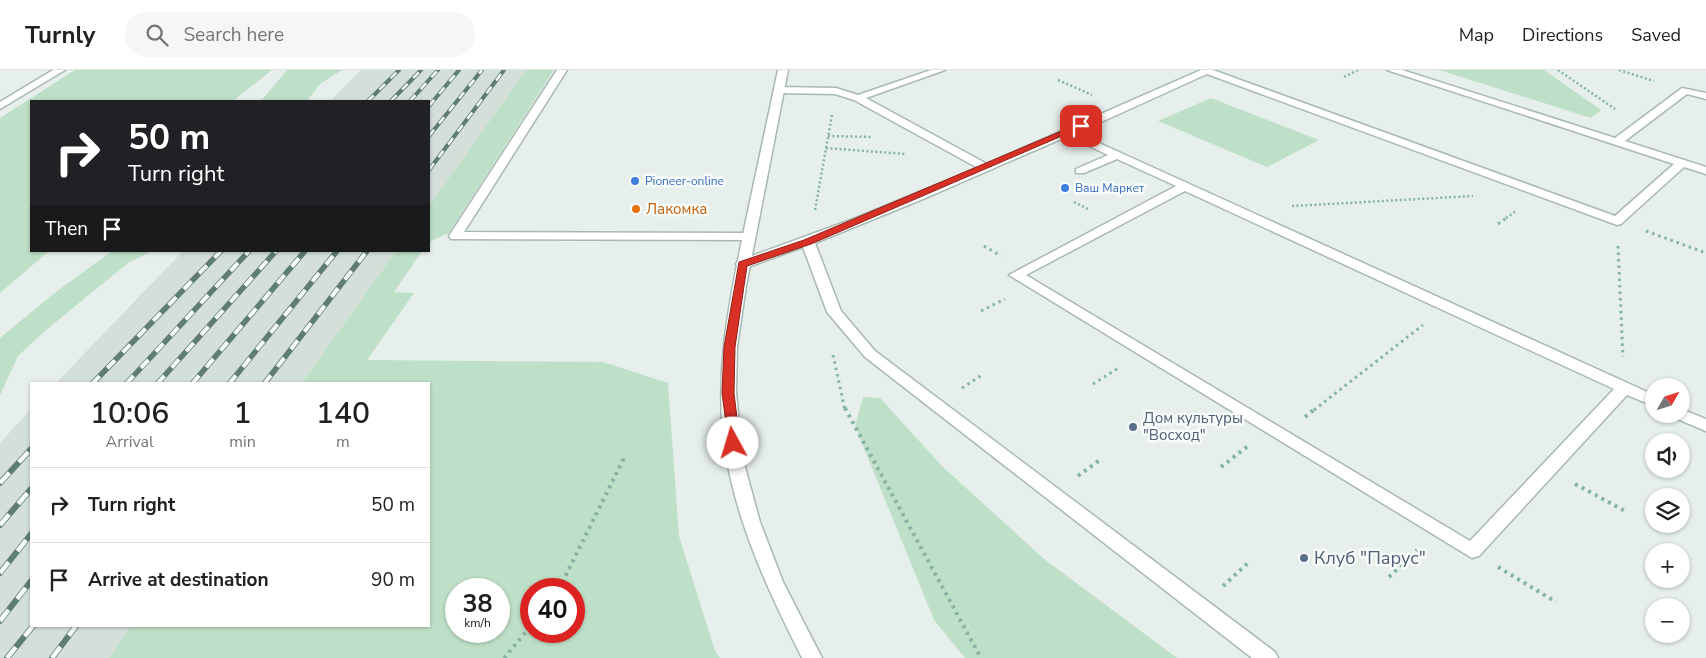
<!DOCTYPE html>
<html lang="en">
<head>
<meta charset="utf-8">
<style>
	:root { --surface:#fff; --page:#f6f6f6; --text:#202124; --muted:#757577; --line:#e0e0e0 }
	body { margin:0; font-family:"Nunito Sans",sans-serif; background:var(--page); color:var(--text); height:100vh; display:flex; flex-direction:column; font-size:19px; white-space:nowrap }
	* { box-sizing:border-box; margin:0 }
	p { font-size:16px; color:var(--muted) }
	.icon { flex:none; width:28px; height:28px; fill:none; stroke:currentColor; stroke-width:2; stroke-linecap:round; stroke-linejoin:round }
	.map { position:relative; flex:1; overflow:hidden }
	.panel { position:absolute; left:30px; top:312px; width:400px; height:245px; display:flex; flex-direction:column; background:var(--surface); border-radius:0px; box-shadow:0 1px 4px #0004 }
	.panel>* { flex:none }
	.guide { position:absolute; left:30px; top:30px; width:400px; height:152px; border-radius:0px; box-shadow:0 1px 4px #0004; background:#202124; color:#fff; overflow:hidden }
	.needle { width:32px; rotate:51deg }
	.controls { position:absolute; left:1645px; top:308px; display:grid; gap:10px }
	.controls a { display:grid; place-items:center; width:45px; height:45px; border-radius:50%; background:var(--surface); box-shadow:0 1px 4px #0004; font-size:25px }
	.speed { position:absolute; left:445px; top:508px; display:flex; gap:10px; font-size:25px; font-weight:700; text-align:center }
	.speed>* { display:grid; place-content:center; width:65px; height:65px; border-radius:50%; background:var(--surface); box-shadow:0 1px 4px #0004; line-height:1 }
	.speed small { font-size:12px; font-weight:400 }
	.speed .limit { border:8px solid #d22; background:#fff; color:#111 }
	.pin { position:absolute; display:grid; place-items:center; width:42px; height:42px; color:#fff; margin:-21px; border-radius:10px; box-shadow:0 2px 8px #0006 }
	.me { position:absolute; width:55px; margin:-28px; rotate:354deg; stroke-linejoin:round; filter:drop-shadow(0 0 4px #0008) }
	.turn { display:flex; align-items:center; gap:18px; height:105px; padding:0 15px; font-size:22px }
	.turn .icon { width:65px; height:65px; stroke-width:2.5 }
	.turn b { display:block; font-size:35px; line-height:42px }
	.then { display:flex; align-items:center; height:48px; padding:0 15px; background:#0003; gap:10px; font-size:19px }
	.eta { display:flex; justify-content:space-evenly; align-items:center; height:85px; text-align:center }
	.eta b { font-size:30px; font-weight:600; line-height:35px }
	ul { padding:0; list-style:none }
	li { display:flex; align-items:center; gap:15px; height:75px; padding:0 15px; border-top:1px solid var(--line) }
	li div { flex:1 }
	li b { display:block; font-size:19px }
	li em { font-style:normal }
	header { display:flex; align-items:center; gap:30px; box-sizing:border-box; height:70px; padding:0 25px; background:var(--surface); border-bottom:1px solid var(--line) }
	header strong { font-size:24px }
	nav { display:flex; gap:28px; margin-inline-start:auto; font-size:18px }
	.search { width:350px; height:45px; background:var(--page); display:flex; align-items:center; gap:12px; box-sizing:border-box; padding:0 18px; border-radius:28px; color:var(--muted); font-size:19px }
	.map>svg:first-child { display:block }
	.built { fill:#d4dfda }
	.green { fill:#bfe0c8; fill-rule:evenodd }
	.lines { fill:none; stroke-linecap:round; stroke-linejoin:round }
	.service-casing { stroke:#a8b8b2; stroke-width:3 }
	.tertiary-casing { stroke:#a8b8b2; stroke-width:3 }
	.path-far2 { stroke:#86b3a5; stroke-width:2.5; stroke-dasharray:2 2.5; stroke-linecap:butt }
	.path-far1 { stroke:#86b3a5; stroke-width:3; stroke-dasharray:2.5 4; stroke-linecap:butt }
	.path { stroke:#86b3a5; stroke-width:4; stroke-dasharray:3 4.5; stroke-linecap:butt }
	.service { fill:#fff; fill-rule:evenodd }
	.tertiary { fill:#fff; fill-rule:evenodd }
	.rail-far2-casing { stroke:#5f7d75; stroke-width:4 }
	.rail-far1-casing { stroke:#5f7d75; stroke-width:5.5 }
	.rail-casing { stroke:#5f7d75; stroke-width:6 }
	.rail-far2 { stroke:#f7fbf9; stroke-width:2.5; stroke-dasharray:8; stroke-linecap:butt }
	.rail-far1 { stroke:#f7fbf9; stroke-width:4; stroke-dasharray:11; stroke-linecap:butt }
	.rail { stroke:#f7fbf9; stroke-width:4.5; stroke-dasharray:14; stroke-linecap:butt }
	.route { fill:#d93025; stroke:#8d1f18 }
	.shop-dot { fill:#3f7fe0; stroke:#f7fbf9; stroke-width:2 }
	.food-dot { fill:#e8710a; stroke:#f7fbf9; stroke-width:2 }
	.service-dot { fill:#5c6f8a; stroke:#f7fbf9; stroke-width:2 }
	.labels { text-anchor:middle; dominant-baseline:central; stroke-width:5; stroke-linejoin:round; paint-order:stroke }
	.far-shop-label { font-size:12px; fill:#366cbe; stroke:#f7fbf9; text-anchor:start }
	.food-label { font-size:15px; fill:#c56008; stroke:#f7fbf9; text-anchor:start }
	.service-label { font-size:15px; fill:#4e5e75; stroke:#f7fbf9; text-anchor:start }
	.near-service-label { font-size:18px; fill:#4e5e75; stroke:#f7fbf9; text-anchor:start }
</style>
</head>
<body>
<header>
<strong>Turnly</strong>
<div class="search"><svg class="icon" aria-label="search" viewBox="0 0 24 24"><circle cx="10" cy="10" r="6"/><path d="M15 15l6 6"/></svg>Search here</div>
<nav><a>Map</a><a>Directions</a><a>Saved</a></nav>
</header>
<div class="map">
<svg width="1706" height="588" viewBox="0 0 1706 588">
	<rect width="100%" height="100%" fill="#e6efeb"/>
	<g class="built">
		<polygon points="361,0 526,0 429,136 429,31 330,31"/>
		<polygon points="183,181 396,181 301,314 55,314"/>
		<polygon points="31,339 31,556 131,556 109,588 0,588 0,373"/>
	</g>
	<g class="green">
		<polygon points="75,0 272,0 233,31 31,31 31,181 49,181 0,223 0,48"/>
		<polygon points="287,0 342,0 320,14 307,31 261,31"/>
		<polygon points="526,0 554,0 449,163 429,172 429,136"/>
		<polygon points="1439,0 1544,0 1601,40 1591,48"/>
		<polygon points="1211,28 1319,70 1267,97 1158,51"/>
		<polygon points="112,181 152,181 128,193 46,260 18,286 0,325 0,268 56,222"/>
		<path d="M396,181H422L394,222L414,223L367,290L603,292L668,313L679,466L715,581L720,588H109L131,556H429V314H301ZM456,519H499V561H456ZM531,519H574V561H531Z"/>
		<polygon points="863,327 880,328 942,396 1044,489 1177,588 965,588 934,550 855,356"/>
	</g>
	<g class="lines">
		<defs>
			<g id="service">
				<polygon points="53,0 65,0 0,39 0,32"/>
				<polygon points="557,0 567,0 464,162 748,163 754,167 752,170 451,169 449,166"/>
				<path d="M931,0H945L866,28L987,94L1201,0H1213L1615,146L1674,94L1387,0H1402L1615,68L1682,18L1706,23V29L1687,24L1625,71L1706,97V104L1684,97L1621,154L1617,155L1207,4L1077,63L1654,325V336L1627,325L1479,486L1472,488L1009,205L1176,116L1117,89L1084,103H1076V99L1108,85L1068,66L923,129L815,173L841,241L875,281L1275,582L1278,588H1252L865,287L827,242L803,177L748,197H738L736,194L738,191L856,148L978,98L854,30L835,24L779,23L774,20L779,17L836,18L858,25ZM1185,121L1614,319L1470,471L1026,205Z"/>
				<polygon points="1681,339 1706,349 1706,361 1675,348 1673,344 1681,344"/>
			</g>
			<path id="tertiary" d="M778,0H788L746,216L737,277L736,323L743,390L760,452L783,512L822,588H802C770,524 740,461 727,391C712,311 729,233 745,155C756,104 767,52 778,0Z"/>
		</defs>
		<use href="#service" class="service-casing"/>
		<use href="#tertiary" class="tertiary-casing"/>
		<g class="path-far2">
			<polyline points="1558,0 1615,39"/>
			<polyline points="1619,0 1654,11"/>
			<polyline points="1344,7 1358,0"/>
			<polyline points="1058,10 1092,25"/>
			<polyline points="828,66 873,67"/>
			<polyline points="826,78 905,84"/>
			<polyline points="1074,132 1088,139"/>
			<polyline points="1292,136 1473,126"/>
			<polyline points="815,140 832,45"/>
			<polyline points="1506,148 1516,141"/>
		</g>
		<g class="path-far1">
			<polyline points="1498,154 1508,147"/>
			<polyline points="1646,161 1706,183"/>
			<polyline points="984,176 1001,186"/>
			<polyline points="1618,176 1623,287"/>
			<polyline points="981,241 1005,229"/>
			<polyline points="833,285 845,340"/>
			<polyline points="1093,314 1120,297"/>
			<polyline points="962,318 982,305"/>
			<polyline points="1314,340 1423,255"/>
		</g>
		<g class="path">
			<polyline points="845,338 981,588"/>
			<polyline points="1305,347 1316,338"/>
			<polyline points="1221,397 1248,376"/>
			<polyline points="1078,406 1101,389"/>
			<polyline points="1575,414 1627,442"/>
			<polyline points="1498,497 1556,532"/>
			<polyline points="1389,507 1417,480"/>
			<polyline points="1223,516 1248,493"/>
			<polyline points="559,519 625,386"/>
			<polyline points="504,588 531,556"/>
		</g>
		<use href="#service" class="service"/>
		<use href="#tertiary" class="tertiary"/>
		<defs>
			<g id="rail-far2">
				<polyline points="368,31 399,0"/>
				<polyline points="391,31 421,0"/>
				<polyline points="410,31 438,0"/>
				<polyline points="429,36 459,0"/>
				<polyline points="429,66 482,0"/>
				<polyline points="429,100 504,0"/>
			</g>
			<g id="rail-far1">
				<polyline points="92,314 221,181"/>
				<polyline points="126,314 249,181"/>
				<polyline points="157,314 276,181"/>
				<polyline points="192,314 305,181"/>
				<polyline points="229,314 337,181"/>
				<polyline points="264,314 367,181"/>
			</g>
			<g id="rail">
				<polyline points="0,413 31,379"/>
				<polyline points="0,455 31,419"/>
				<polyline points="0,503 31,464"/>
				<polyline points="0,551 31,511"/>
				<polyline points="7,588 33,556"/>
				<polyline points="52,588 76,556"/>
			</g>
		</defs>
		<use href="#rail-far2" class="rail-far2-casing"/>
		<use href="#rail-far1" class="rail-far1-casing"/>
		<use href="#rail" class="rail-casing"/>
		<use href="#rail-far2" class="rail-far2"/>
		<use href="#rail-far1" class="rail-far1"/>
		<use href="#rail" class="rail"/>
	</g>
	<polygon class="route" points="1078,54 1085,56 811,174 747,196 735,277 734,323 740,373 738,376 729,376 722,323 724,277 739,192 804,170"/>
	<g class="shop-dot">
		<circle cx="635" cy="111" r="5"/>
		<circle cx="1065" cy="118" r="5"/>
	</g>
	<circle class="food-dot" cx="636" cy="139" r="5"/>
	<g class="service-dot">
		<circle cx="1133" cy="357" r="5"/>
		<circle cx="1304" cy="488" r="5"/>
	</g>
	<g class="labels">
		<g class="far-shop-label">
			<text x="645" y="111">Pioneer-online</text>
			<text x="1075" y="118">Ваш Маркет</text>
		</g>
		<g class="food-label">
			<text x="646" y="139">Лакомка</text>
		</g>
		<g class="service-label">
			<text x="1143" y="348">Дом культуры<tspan x="1143" dy="17">"Восход"</tspan></text>
		</g>
		<g class="near-service-label">
			<text x="1314" y="488">Клуб "Парус"</text>
		</g>
	</g>
</svg>
<div class="controls">
<a><svg class="needle" viewBox="-14 -14 28 28"><path d="M0-13l5 13h-10z" fill="#e53935"/><path d="M0 13l5-13h-10z" fill="#757577"/></svg></a>
<a><svg class="icon" aria-label="sound" viewBox="0 0 24 24"><path d="M4 9h4l5-4v14l-5-4H4zM17 9q2 3 0 6"/></svg></a>
<a><svg class="icon" aria-label="layers" viewBox="0 0 24 24"><path d="M12 4l9 5-9 5-9-5zM3 14l9 5 9-5"/></svg></a>
<a>+</a>
<a>−</a>
</div>
<div class="speed"><div>38<small>km/h</small></div><div class="limit">40</div></div>
<div class="pin" style="left:1081px;top:56px;background:#d93025"><svg class="icon" aria-label="arrive" viewBox="0 0 24 24"><path d="M6 21V4h12l-3 4 3 4H6"/></svg></div>
<svg class="me" style="left:733px;top:373px" viewBox="-20 -20 40 40"><circle r="19" fill="#fff"/><path d="M0-13L10 11 0 6-10 11z" fill="#d93025"/></svg>
<div class="guide">
<div class="turn"><svg class="icon" aria-label="right" viewBox="0 0 24 24"><path d="M7 20v-9h11M14 6l5 5-5 5"/></svg><div><b>50 m</b>Turn right</div></div>
<div class="then">Then<svg class="icon" aria-label="arrive" viewBox="0 0 24 24"><path d="M6 21V4h12l-3 4 3 4H6"/></svg></div>
</div>
<section class="panel">
<div class="eta">
<div><b>10:06</b><p>Arrival</p></div>
<div><b>1</b><p>min</p></div>
<div><b>140</b><p>m</p></div>
</div>
<ul>
<li><svg class="icon" aria-label="right" viewBox="0 0 24 24"><path d="M7 20v-9h11M14 6l5 5-5 5"/></svg><div><b>Turn right</b></div><em>50 m</em></li>
<li><svg class="icon" aria-label="arrive" viewBox="0 0 24 24"><path d="M6 21V4h12l-3 4 3 4H6"/></svg><div><b>Arrive at destination</b></div><em>90 m</em></li>
</ul>
</section>
</div>
</body>
</html>
